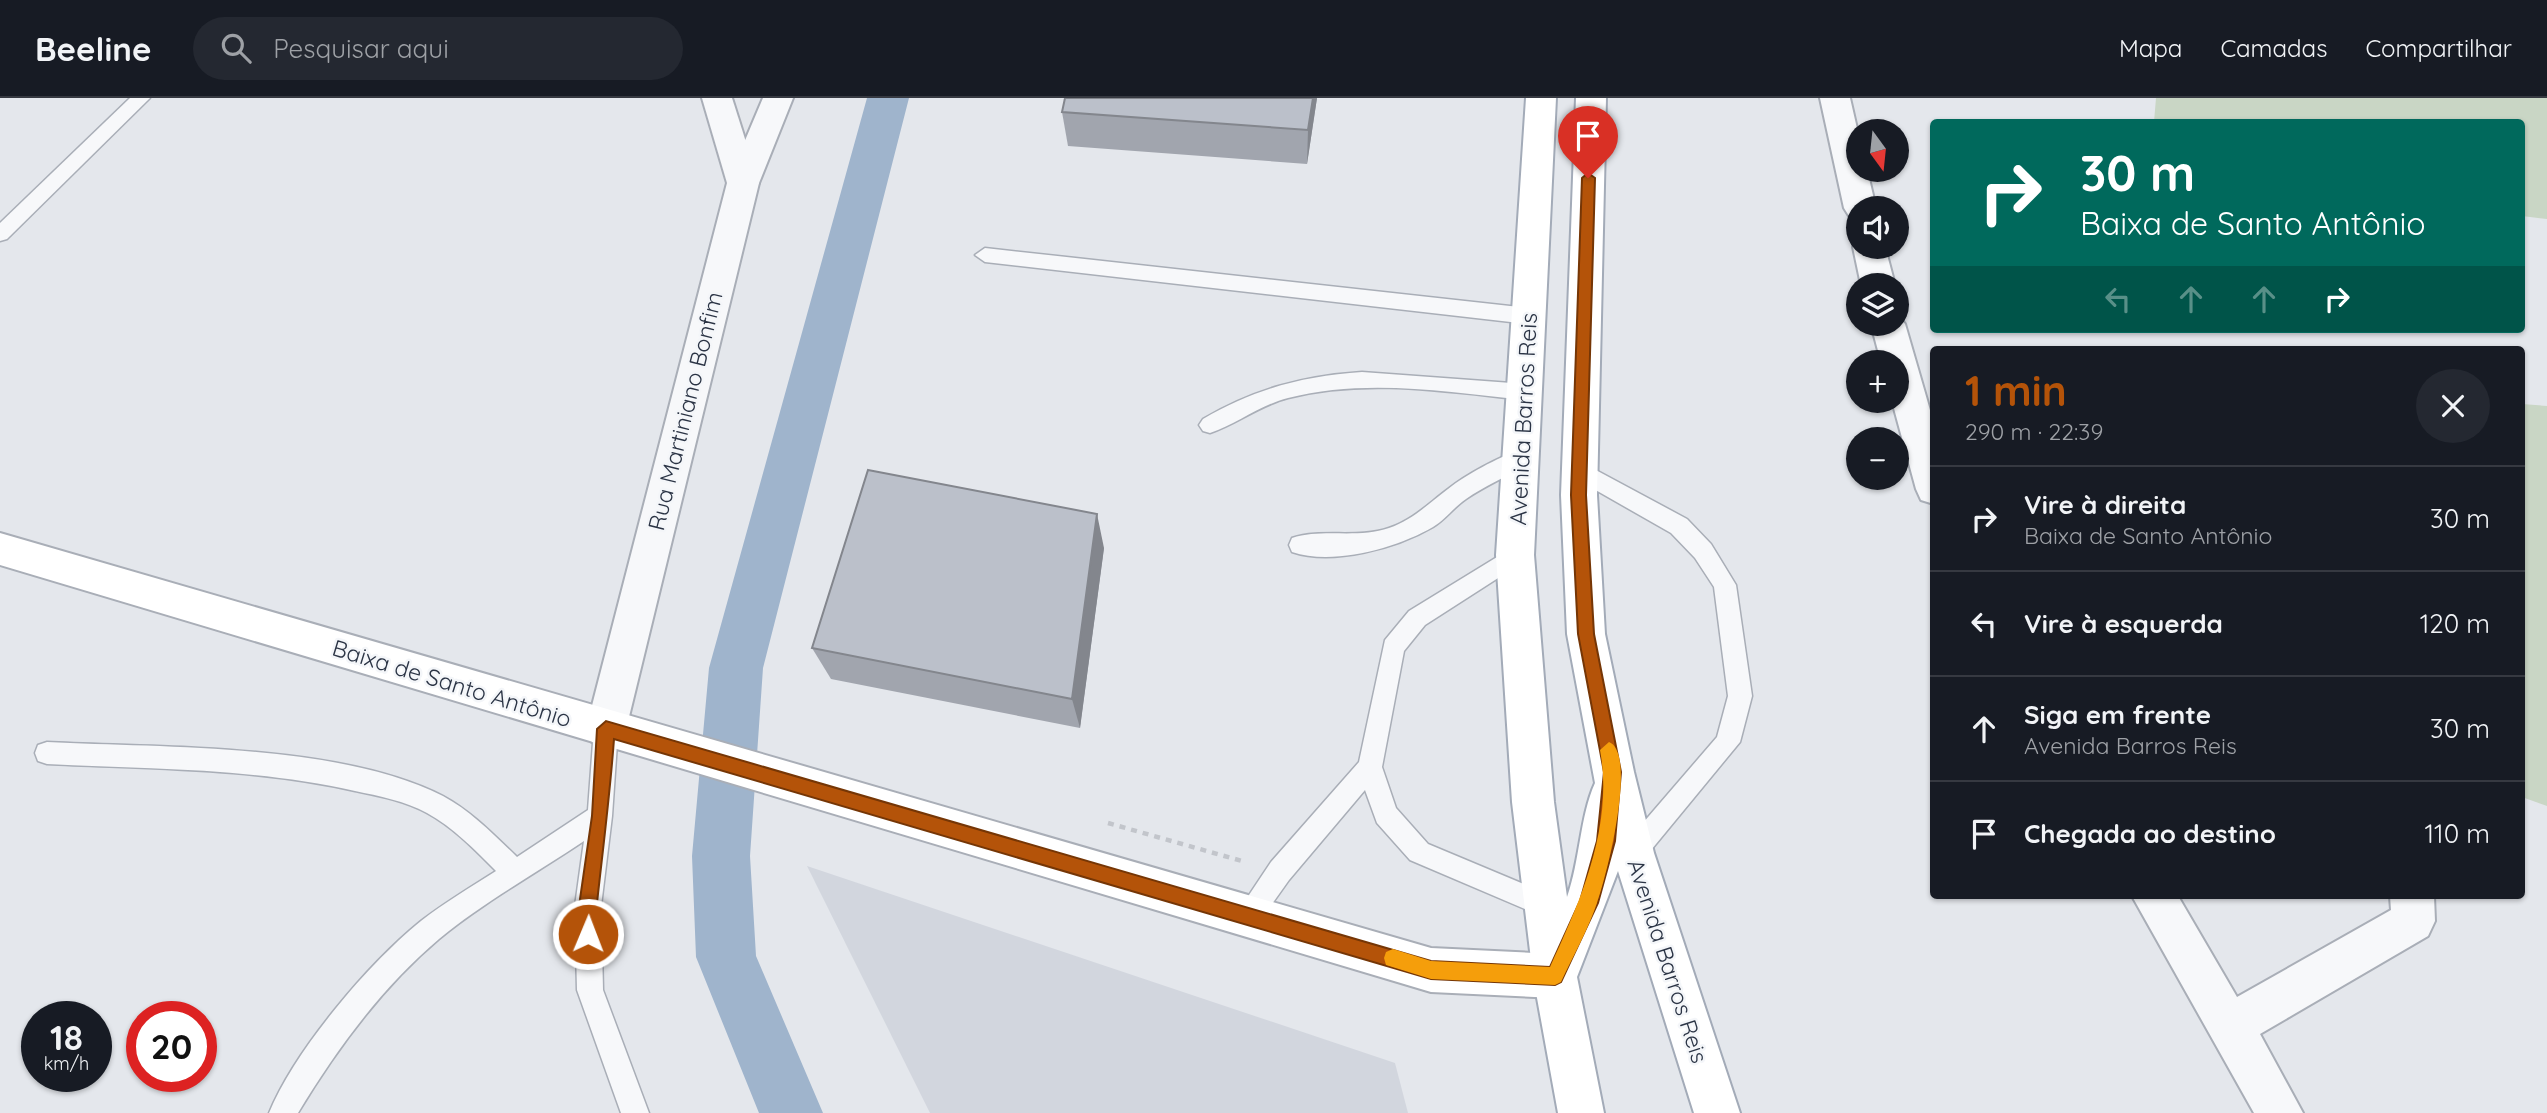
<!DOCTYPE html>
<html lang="pt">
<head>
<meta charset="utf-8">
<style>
	:root { --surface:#171b24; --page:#242831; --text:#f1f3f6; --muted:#9ea1a6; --line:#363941; --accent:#b45309 }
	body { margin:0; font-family:Quicksand,sans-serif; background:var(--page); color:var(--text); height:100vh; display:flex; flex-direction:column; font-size:26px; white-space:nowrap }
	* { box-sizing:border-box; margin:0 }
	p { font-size:23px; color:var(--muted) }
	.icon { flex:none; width:38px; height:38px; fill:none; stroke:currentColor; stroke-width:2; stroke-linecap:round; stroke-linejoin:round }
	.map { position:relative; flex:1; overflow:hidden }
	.panel { position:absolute; left:1930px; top:248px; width:595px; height:553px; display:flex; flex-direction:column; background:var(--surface); border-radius:7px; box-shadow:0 2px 5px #0004 }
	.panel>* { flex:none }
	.hud { position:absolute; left:1930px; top:21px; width:595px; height:214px; border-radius:7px; box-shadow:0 2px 5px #0004; background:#00695c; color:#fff; overflow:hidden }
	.needle { width:46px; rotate:165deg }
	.controls { position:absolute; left:1846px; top:21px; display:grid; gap:14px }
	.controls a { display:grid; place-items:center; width:63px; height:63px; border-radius:50%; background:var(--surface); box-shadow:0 2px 5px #0004; font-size:35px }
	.speed { position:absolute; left:21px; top:903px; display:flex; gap:14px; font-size:35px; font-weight:700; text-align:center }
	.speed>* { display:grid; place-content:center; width:91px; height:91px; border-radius:50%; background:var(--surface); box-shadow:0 2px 5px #0004; line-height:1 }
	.speed small { font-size:18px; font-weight:400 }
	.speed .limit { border:10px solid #d22; background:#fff; color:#111 }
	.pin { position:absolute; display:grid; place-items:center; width:60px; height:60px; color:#fff; margin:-72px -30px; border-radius:50% 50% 50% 0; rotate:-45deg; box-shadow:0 0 7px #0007 }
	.pin .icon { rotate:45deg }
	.me { position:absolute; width:77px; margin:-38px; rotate:1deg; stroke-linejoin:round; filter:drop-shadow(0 0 5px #0008) }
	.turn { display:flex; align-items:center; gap:24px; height:147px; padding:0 35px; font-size:32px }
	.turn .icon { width:91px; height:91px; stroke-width:2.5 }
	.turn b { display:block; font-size:49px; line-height:60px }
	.lanes { display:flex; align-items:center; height:66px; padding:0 35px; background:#0003; justify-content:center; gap:35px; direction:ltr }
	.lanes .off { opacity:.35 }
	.round { display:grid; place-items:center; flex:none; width:74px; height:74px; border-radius:37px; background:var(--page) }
	.summary { display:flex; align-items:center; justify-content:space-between; height:119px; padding:0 35px }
	h1 { font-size:42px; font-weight:800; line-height:52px; color:var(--accent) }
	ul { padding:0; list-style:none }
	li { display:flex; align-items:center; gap:21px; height:105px; padding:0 35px; border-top:2px solid var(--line) }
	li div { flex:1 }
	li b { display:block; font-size:26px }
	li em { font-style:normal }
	header { display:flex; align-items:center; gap:42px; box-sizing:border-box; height:98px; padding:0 35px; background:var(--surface); border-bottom:2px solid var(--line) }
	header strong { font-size:33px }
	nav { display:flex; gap:38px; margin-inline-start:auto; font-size:24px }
	.search { width:490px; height:63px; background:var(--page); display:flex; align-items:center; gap:18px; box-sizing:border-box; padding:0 24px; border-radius:38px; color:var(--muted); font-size:26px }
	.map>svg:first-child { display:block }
	.built { fill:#d2d6de }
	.green { fill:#c9d6c5 }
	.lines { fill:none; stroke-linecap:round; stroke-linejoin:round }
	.canal { fill:#9fb4cc; fill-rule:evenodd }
	.service-casing { stroke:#a9aeb7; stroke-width:3 }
	.minor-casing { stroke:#a9aeb7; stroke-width:4 }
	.tertiary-casing { stroke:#a9aeb7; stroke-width:4 }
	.secondary-casing { stroke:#a9aeb7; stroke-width:4 }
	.primary-casing { stroke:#a3abb8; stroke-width:4 }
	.path { stroke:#c2c5cb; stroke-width:4.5; stroke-dasharray:6 6; stroke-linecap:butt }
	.service { fill:#f7f8fa; fill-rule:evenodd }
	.minor { fill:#f7f8fa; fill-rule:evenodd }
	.tertiary { fill:#f7f8fa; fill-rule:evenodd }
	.secondary { fill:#fff; fill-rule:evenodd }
	.primary { fill:#fff; fill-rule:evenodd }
	.wall { fill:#a1a5ae }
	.shaded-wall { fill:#83868d }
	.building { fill:#bbc0ca; stroke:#83868d; stroke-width:2 }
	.route { fill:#b45309; stroke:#753606; stroke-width:2 }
	.slow { fill:#f59e0b }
	.labels { text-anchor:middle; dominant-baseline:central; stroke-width:5; stroke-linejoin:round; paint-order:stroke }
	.street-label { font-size:23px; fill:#2b3445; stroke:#f4f6f9 }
</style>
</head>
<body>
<header>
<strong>Beeline</strong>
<div class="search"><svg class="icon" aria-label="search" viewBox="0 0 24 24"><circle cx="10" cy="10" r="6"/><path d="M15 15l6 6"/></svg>Pesquisar aqui</div>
<nav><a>Mapa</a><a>Camadas</a><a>Compartilhar</a></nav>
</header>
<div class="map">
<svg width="2547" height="1015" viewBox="0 0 2547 1015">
	<rect width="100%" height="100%" fill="#e4e7ec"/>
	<polygon class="built" points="807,768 1395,965 1408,1015 930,1015"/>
	<g class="green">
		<polygon points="2156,0 2547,0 2547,121 2522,118 2522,24 2154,24"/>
		<polygon points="2522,306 2547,308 2547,708 2522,699"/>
	</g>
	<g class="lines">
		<polygon class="canal" points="867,0 909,0 763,570 750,758 756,858 823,1015 759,1015 696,859 692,758 709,570"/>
		<defs>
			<g id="service">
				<polygon points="130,0 150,0 7,141 0,143 0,125"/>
				<polygon points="985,150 1529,210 1536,213 1539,218 1536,223 1529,226 985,164 975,157"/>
				<path d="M1362,274L1525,286L1532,288L1535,294L1532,300L1525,302C1447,294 1366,280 1288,300C1260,307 1237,326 1210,335L1203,333L1199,327L1203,321C1254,291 1303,278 1362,274Z"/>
				<path d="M1520,352L1528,355L1531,361L1528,367C1507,378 1485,388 1466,401C1454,409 1445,422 1433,429C1397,450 1333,468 1292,454L1289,447L1292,440C1322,430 1358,441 1389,430C1413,422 1429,405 1448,391C1467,376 1497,360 1520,352Z"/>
				<polygon points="1579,363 1687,421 1711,446 1736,487 1752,598 1740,644 1642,763 1633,767 1624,763 1620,755 1624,747 1717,639 1728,598 1714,489 1695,460 1671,435 1571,378 1568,372 1571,366"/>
				<polygon points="1515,448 1523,450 1526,457 1523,464 1425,527 1404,553 1382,669 1396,710 1428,746 1555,799 1559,808 1555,817 1546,820 1410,762 1377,725 1365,692 1289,782 1257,827 1248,831 1239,827 1235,818 1271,764 1359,664 1385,542 1409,513"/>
				<path d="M606,620L614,623L618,631L612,718L601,808L603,892L649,1015H621L577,892L575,808L584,743C538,774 481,806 439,841C382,889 336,952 298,1015H269C295,952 368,866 421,823C444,805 471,789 496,773C475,752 453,729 427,715C405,703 379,698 355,693C255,670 149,671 47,666L38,663L35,655L38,647L47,644C163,650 339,645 443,698C471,713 494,737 517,759L588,712L594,631L598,623Z"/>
			</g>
			<g id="minor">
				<polygon points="702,0 732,0 759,85 754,93 743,96 732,93 727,85"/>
				<polygon points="1820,0 1850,0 1858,35 1858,72 1867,72 1876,110 1858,110 1858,121 1849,118 1844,110"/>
				<polygon points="1858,140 1858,149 1885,149 1895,187 1861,187 1853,149"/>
				<polygon points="1897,216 1905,226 1934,326 1934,406 1921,402 1916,391 1892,303 1897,303 1897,264 1881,264 1871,226 1897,226"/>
				<polygon points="2132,798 2178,798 2237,899 2391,812 2390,798 2434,798 2435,823 2428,838 2260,936 2303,1015 2254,1015"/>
			</g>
			<polygon id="tertiary" points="763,0 793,0 759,85 626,631 620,644 606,649 592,644 586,631 727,85"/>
			<polygon id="secondary" points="0,435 1431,850 1555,856 1571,862 1577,878 1571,894 1555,900 1431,894 0,467"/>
			<path id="primary" d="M1526,0H1556L1534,457L1554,704L1567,799C1580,763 1580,718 1595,685L1567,536L1561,397L1576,0H1606L1597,397L1605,536L1634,674L1654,755L1740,1015H1694L1618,773L1577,879L1604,1015H1558L1533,878L1512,704L1496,457Z"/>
		</defs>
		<use href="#service" class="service-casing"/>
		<use href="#minor" class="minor-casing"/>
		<use href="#tertiary" class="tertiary-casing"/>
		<use href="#secondary" class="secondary-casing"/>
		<use href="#primary" class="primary-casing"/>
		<polyline class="path" points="1108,725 1242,763"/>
		<use href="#service" class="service"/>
		<use href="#minor" class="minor"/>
		<use href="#tertiary" class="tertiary"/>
		<use href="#secondary" class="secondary"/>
		<use href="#primary" class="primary"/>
	</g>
	<g class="wall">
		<polygon points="1317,0 1307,66 1068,48 1062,14"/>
		<polygon points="1104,450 1080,630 831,581 812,550"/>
	</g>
	<g class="shaded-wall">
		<polygon points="1313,0 1317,0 1307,66 1308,32"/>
		<polygon points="1097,416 1104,450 1080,630 1072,601"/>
	</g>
	<g class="building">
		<polygon points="1065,0 1313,0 1308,32 1062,14"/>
		<polygon points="868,372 1097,416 1072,601 812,550"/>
	</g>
	<path class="route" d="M1588,75L1595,80L1586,397L1594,536L1621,674L1615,743L1598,805L1561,884L1555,887L1431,881L614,641C610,696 603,750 597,805C596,817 600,831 595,843L588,845L582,843L579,808L592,718L597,631L606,623L1431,863L1550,869L1580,803L1597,743L1604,674L1578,536L1571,397L1582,80Z"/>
	<path class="slow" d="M1609,644C1638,655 1606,781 1597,805C1588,832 1573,858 1561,884L1555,887L1431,881L1386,867L1384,860L1386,854L1393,851L1431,863L1550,869C1581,802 1614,727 1600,652Z"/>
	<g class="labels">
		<g class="street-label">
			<text transform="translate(685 313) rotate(-76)">Rua Martiniano Bonfim</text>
			<text transform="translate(1523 321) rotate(-87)">Avenida Barros Reis</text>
			<text transform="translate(452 585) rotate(17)">Baixa de Santo Antônio</text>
			<text transform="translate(1668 863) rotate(72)">Avenida Barros Reis</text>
		</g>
	</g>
</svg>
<div class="controls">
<a><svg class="needle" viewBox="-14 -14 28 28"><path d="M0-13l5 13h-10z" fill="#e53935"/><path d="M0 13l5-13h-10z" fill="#9ea1a6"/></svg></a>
<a><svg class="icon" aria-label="sound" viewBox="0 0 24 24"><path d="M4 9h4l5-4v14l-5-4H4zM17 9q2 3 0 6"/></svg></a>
<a><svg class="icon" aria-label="layers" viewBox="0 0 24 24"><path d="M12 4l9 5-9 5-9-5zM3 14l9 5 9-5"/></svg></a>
<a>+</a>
<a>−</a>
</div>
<div class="speed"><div>18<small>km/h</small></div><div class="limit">20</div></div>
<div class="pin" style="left:1588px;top:80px;background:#d93025"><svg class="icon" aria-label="arrive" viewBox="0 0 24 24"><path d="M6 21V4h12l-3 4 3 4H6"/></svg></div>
<svg class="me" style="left:588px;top:836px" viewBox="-20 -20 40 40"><circle r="17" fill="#b45309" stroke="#fff" stroke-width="3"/><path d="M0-11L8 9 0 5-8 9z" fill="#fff"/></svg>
<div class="hud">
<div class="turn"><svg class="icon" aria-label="right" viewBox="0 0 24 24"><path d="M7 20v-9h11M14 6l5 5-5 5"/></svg><div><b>30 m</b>Baixa de Santo Antônio</div></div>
<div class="lanes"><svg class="icon off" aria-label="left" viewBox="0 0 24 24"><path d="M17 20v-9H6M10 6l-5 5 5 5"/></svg><svg class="icon off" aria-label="ahead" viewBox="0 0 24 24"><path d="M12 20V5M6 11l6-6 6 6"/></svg><svg class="icon off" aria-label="ahead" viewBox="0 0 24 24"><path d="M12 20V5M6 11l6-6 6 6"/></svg><svg class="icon" aria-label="right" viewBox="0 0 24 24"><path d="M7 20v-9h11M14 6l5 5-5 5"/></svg></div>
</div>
<section class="panel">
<div class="summary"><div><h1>1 min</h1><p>290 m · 22:39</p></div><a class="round"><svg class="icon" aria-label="close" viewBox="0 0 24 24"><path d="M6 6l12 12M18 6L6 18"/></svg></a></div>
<ul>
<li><svg class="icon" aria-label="right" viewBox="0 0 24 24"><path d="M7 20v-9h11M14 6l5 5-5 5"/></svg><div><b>Vire à direita</b><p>Baixa de Santo Antônio</p></div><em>30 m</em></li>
<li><svg class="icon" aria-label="left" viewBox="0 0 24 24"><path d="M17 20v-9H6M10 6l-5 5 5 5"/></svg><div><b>Vire à esquerda</b></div><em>120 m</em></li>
<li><svg class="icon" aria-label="ahead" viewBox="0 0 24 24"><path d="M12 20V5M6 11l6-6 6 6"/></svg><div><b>Siga em frente</b><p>Avenida Barros Reis</p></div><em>30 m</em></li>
<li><svg class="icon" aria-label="arrive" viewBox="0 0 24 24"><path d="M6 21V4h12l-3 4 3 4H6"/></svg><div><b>Chegada ao destino</b></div><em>110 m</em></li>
</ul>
</section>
</div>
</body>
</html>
